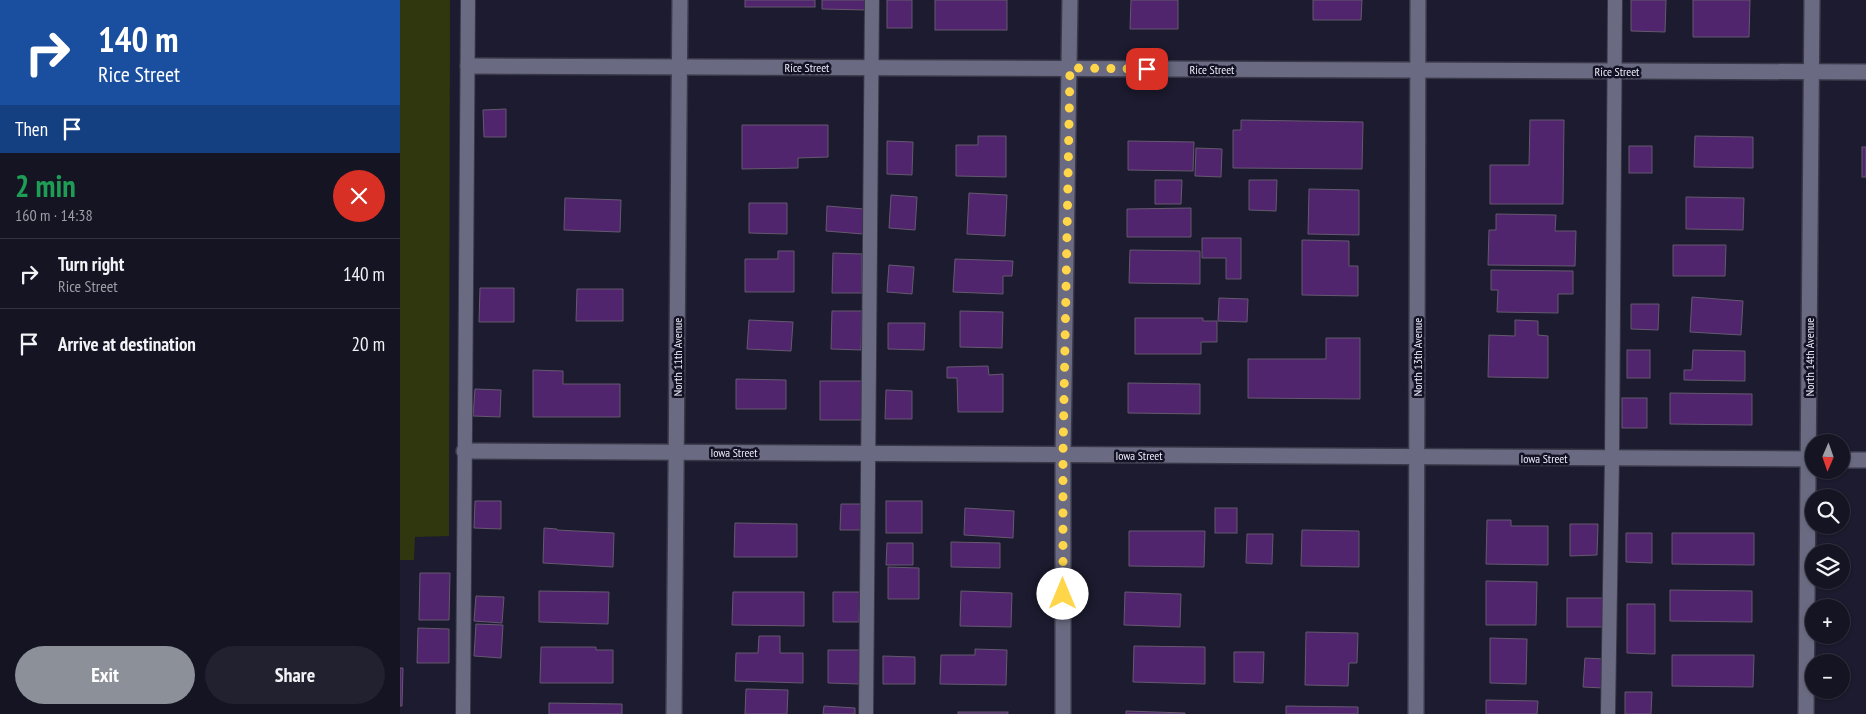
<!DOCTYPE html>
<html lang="en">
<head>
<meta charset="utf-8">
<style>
	:root { --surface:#151423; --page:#222130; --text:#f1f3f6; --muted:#9d9ea6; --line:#343341; --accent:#8c9099 }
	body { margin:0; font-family:"PT Sans Narrow",sans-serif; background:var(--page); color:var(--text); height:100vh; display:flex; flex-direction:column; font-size:19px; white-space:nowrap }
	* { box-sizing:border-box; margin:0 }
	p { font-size:16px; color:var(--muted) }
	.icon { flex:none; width:28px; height:28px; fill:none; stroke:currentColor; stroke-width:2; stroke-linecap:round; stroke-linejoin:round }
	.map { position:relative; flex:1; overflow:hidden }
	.side { display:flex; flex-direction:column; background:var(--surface); width:400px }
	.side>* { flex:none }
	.top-card { background:#1a4fa0; color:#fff; overflow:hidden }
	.needle { width:32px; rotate:182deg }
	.controls { position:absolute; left:1405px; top:434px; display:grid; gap:10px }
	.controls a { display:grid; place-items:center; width:45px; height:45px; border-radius:50%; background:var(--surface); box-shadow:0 1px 4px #0004,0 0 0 1px var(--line); font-size:25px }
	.pin { position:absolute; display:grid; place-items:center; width:42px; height:42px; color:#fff; margin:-21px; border-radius:10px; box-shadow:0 2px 8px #0006 }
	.me { position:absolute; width:55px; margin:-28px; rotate:0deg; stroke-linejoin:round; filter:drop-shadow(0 0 4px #0008) }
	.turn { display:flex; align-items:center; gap:18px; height:105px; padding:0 15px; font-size:22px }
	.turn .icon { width:65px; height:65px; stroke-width:2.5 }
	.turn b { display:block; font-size:35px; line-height:42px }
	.then { display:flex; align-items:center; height:48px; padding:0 15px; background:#0003; gap:10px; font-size:19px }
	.round { display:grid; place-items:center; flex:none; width:52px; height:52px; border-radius:26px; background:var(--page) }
	.overview { display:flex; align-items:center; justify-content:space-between; height:85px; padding:0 15px }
	h1 { font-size:30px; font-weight:600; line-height:38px; color:#1e9e55 }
	.button { display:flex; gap:10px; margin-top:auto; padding:10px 15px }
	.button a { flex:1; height:58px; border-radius:30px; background:var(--accent); color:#fff; font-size:20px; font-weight:600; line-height:58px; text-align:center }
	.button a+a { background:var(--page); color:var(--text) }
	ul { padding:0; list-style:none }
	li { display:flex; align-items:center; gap:15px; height:70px; padding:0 15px; border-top:1px solid var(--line) }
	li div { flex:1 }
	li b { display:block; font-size:19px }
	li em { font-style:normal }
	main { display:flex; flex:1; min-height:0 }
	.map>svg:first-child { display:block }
	.green { fill:#30360d }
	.building { fill:#51256d; stroke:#65596f }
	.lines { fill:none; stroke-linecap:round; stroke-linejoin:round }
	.lane-casing { stroke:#393848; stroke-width:16 }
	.street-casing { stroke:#393848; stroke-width:18 }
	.lane { stroke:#6a6a82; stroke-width:14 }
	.street { stroke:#6a6a82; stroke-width:15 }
	.route { stroke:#ffd54a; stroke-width:9; stroke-dasharray:0 16.2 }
	.labels { text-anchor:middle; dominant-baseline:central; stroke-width:5; stroke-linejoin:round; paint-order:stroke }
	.street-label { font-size:12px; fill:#ececfa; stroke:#131225 }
</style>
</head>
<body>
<main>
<section class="side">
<div class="top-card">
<div class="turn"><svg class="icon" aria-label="right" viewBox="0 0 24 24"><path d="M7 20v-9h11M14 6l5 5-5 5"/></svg><div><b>140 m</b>Rice Street</div></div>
<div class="then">Then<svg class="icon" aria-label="arrive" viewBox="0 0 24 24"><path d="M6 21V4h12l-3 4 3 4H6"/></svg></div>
</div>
<div class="overview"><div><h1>2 min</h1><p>160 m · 14:38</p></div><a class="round" style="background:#d93025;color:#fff"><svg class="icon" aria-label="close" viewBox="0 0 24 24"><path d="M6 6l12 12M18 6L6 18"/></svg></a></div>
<ul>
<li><svg class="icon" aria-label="right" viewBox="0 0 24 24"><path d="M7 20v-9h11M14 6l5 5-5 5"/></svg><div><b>Turn right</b><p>Rice Street</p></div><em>140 m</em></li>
<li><svg class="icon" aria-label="arrive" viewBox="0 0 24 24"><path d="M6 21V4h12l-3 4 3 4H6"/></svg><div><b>Arrive at destination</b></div><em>20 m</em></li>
</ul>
<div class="button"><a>Exit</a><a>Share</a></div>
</section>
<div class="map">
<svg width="1466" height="714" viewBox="0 0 1466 714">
	<rect width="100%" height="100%" fill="#1c1b2f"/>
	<polygon class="green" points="0,0 50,0 49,536 15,537 14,560 0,560"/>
	<g class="building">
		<rect x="345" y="0" width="70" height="7"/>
		<polygon points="422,0 467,0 467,10 422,9"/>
		<rect x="487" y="0" width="25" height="28"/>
		<rect x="535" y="0" width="72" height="30"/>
		<polygon points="731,0 778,0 778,29 730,29"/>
		<polygon points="913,0 962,0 961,20 913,20"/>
		<polygon points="1231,0 1266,0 1265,32 1231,31"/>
		<polygon points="1293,0 1350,0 1349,37 1293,37"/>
		<polygon points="106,109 106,137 84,137 83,110"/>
		<polygon points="841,120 963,122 962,169 833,168 833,130 841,130"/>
		<polygon points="1130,120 1164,120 1163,204 1090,204 1090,165 1129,165"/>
		<polygon points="342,125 428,125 428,157 398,158 398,168 342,169"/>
		<polygon points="578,136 606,136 606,177 556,176 556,145 578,145"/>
		<polygon points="1295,136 1353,137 1353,168 1294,167"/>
		<polygon points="487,141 513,142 512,175 487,174"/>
		<polygon points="728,141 794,142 793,171 728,170"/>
		<rect x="1229" y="146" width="23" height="27"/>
		<rect x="1462" y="147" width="4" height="30"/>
		<polygon points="796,148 822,149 821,177 795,176"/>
		<polygon points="755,180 782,180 781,204 755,204"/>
		<polygon points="849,180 877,180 876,211 849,210"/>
		<polygon points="909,189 959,190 959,235 908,234"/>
		<polygon points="569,193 607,195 605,236 567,234"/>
		<polygon points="491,195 517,197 515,230 489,228"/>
		<polygon points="1286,197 1344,198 1343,230 1286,229"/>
		<polygon points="165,198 221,200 220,232 164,230"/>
		<polygon points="349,203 387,203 387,234 349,233"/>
		<polygon points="427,206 464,209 463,234 426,231"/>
		<polygon points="791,208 791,237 727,237 727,209"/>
		<polygon points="1096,214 1156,215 1155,231 1176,231 1175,266 1088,265 1089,230 1096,230"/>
		<polygon points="802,238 841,238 841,279 826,279 826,258 802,258"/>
		<polygon points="902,240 949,241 949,266 958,266 958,296 902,295"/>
		<polygon points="1273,245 1326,245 1325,276 1273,276"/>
		<polygon points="730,250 800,251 800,284 729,283"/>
		<polygon points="378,251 394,251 394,292 345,292 345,259 378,259"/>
		<polygon points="433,253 462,254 462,293 432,293"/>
		<polygon points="555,259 613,261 612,276 603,276 603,294 553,292"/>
		<polygon points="489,265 514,267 512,294 487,292"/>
		<polygon points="1091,270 1173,271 1173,294 1158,294 1158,313 1097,312 1098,290 1091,290"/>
		<polygon points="80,288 114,288 114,322 79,322"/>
		<polygon points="177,289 223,289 223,321 176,321"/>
		<polygon points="1292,297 1343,301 1341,335 1290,332"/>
		<polygon points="819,298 848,299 847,322 818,321"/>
		<polygon points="1231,304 1259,304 1258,330 1231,329"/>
		<polygon points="432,311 462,311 461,350 431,349"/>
		<polygon points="560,311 603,312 602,348 560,347"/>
		<polygon points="735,318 803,318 803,321 817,321 817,342 801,342 801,354 735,354"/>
		<polygon points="349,320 393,322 391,351 347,349"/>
		<polygon points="1115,320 1138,321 1138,335 1148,336 1148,378 1088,377 1089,335 1115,336"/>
		<polygon points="488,323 525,323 524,350 488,349"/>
		<polygon points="926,338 960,338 960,399 848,398 848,359 926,359"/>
		<rect x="1227" y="350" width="23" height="28"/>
		<polygon points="1293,350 1345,351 1345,381 1284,380 1284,370 1292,370"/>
		<polygon points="588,366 589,375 603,374 603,412 558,412 557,378 547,378 547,367"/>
		<polygon points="133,370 163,371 163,384 220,384 220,417 133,417"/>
		<polygon points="336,379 386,380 386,409 336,409"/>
		<rect x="420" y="381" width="44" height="39"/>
		<polygon points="728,383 800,384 800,414 728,413"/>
		<polygon points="75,389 101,390 100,417 73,416"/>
		<polygon points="486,390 512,391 512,419 485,419"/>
		<polygon points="1270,393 1352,394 1352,425 1270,424"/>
		<rect x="1222" y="398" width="25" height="30"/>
		<polygon points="75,501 101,501 101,529 74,528"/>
		<rect x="486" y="501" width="36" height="32"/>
		<polygon points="441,504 464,504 464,530 440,530"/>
		<polygon points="565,508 614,511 613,538 564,535"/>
		<rect x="815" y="508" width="22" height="25"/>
		<polygon points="1087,520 1111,520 1111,526 1148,526 1148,565 1086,564"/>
		<polygon points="335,523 397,524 397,557 334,557"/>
		<polygon points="1170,524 1198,524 1197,555 1170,556"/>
		<polygon points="144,528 157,529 157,530 214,533 213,567 143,563"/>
		<polygon points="902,530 959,531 959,567 901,566"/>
		<polygon points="729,531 805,531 804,567 729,566"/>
		<polygon points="1226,533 1252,533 1252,563 1226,562"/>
		<polygon points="1272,533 1354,533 1354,565 1272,564"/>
		<polygon points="847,534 873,534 872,564 846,563"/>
		<polygon points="551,542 600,543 600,568 551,567"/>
		<polygon points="487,543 513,543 513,565 486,565"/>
		<polygon points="488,567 519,568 519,599 488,599"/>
		<polygon points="20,573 50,573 49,620 19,620"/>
		<polygon points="1086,581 1137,582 1136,625 1086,625"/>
		<polygon points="1270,590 1352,591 1352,622 1270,621"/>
		<polygon points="139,591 209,592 208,624 139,622"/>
		<polygon points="561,591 612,593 611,627 560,626"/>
		<polygon points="333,592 404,592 404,626 332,625"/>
		<polygon points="433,592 460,592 459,622 433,622"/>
		<polygon points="725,592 781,594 780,627 724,625"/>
		<polygon points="76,596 104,597 102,623 74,621"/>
		<rect x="1167" y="598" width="38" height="29"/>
		<polygon points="1227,604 1255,604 1255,654 1227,653"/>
		<polygon points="76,624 103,625 101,658 74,656"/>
		<polygon points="18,628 49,629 49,663 17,663"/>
		<polygon points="906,632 958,633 957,663 949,663 948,686 905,685"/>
		<polygon points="359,636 380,636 380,653 403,653 403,683 335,681 336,653 358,653"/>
		<polygon points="1090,638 1127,639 1126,684 1090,683"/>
		<polygon points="734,646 805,647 805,684 733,682"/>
		<polygon points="141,647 196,647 196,650 213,650 213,683 140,683"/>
		<polygon points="575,649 607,650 606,685 540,684 541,655 575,655"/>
		<polygon points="428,650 460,650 459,684 428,683"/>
		<polygon points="834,652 864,652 863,683 834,682"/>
		<polygon points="1272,655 1354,655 1353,687 1272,686"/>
		<polygon points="483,656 515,657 515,684 483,684"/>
		<polygon points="1185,658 1204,659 1203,688 1183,687"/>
		<polygon points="0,668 3,668 2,706 0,706"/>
		<polygon points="346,689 388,690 387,714 345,714"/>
		<polygon points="1225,692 1252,692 1251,714 1225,714"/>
		<polygon points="1086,700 1138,701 1137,714 1086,714"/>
		<polygon points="149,703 222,704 222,714 149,714"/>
		<polygon points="424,706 455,708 455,714 423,714"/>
		<polygon points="886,706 958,707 958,714 886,714"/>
		<polygon points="726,711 785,713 785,714 726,714"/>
		<rect x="558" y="712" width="50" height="2"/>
	</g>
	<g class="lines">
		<defs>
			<g id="lane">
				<polyline points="63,714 68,0"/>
				<polyline points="466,714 472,0"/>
				<polyline points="1208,714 1212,458 1215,0"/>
			</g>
			<g id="street">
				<polyline points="68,66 1466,72"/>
				<polyline points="64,451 1414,459"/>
				<polyline points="1441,460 1466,460"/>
				<polyline points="274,714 280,0"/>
				<polyline points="663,714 663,454 670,0"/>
				<polyline points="1016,714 1018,0"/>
				<polyline points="1406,714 1412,0"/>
			</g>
		</defs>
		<use href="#lane" class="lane-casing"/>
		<use href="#street" class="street-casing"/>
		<use href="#lane" class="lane"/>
		<use href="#street" class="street"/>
	</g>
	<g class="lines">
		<polyline class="route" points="663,594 663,454 670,68 747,69"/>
	</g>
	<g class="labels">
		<g class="street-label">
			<text x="407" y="67">Rice Street</text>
			<text x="812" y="69">Rice Street</text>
			<text x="1217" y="71">Rice Street</text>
			<text transform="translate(277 357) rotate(-90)">North 11th Avenue</text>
			<text transform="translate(1017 357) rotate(-90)">North 13th Avenue</text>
			<text transform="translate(1409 357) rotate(-90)">North 14th Avenue</text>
			<text x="334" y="452">Iowa Street</text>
			<text x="739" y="455">Iowa Street</text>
			<text x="1144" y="458">Iowa Street</text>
		</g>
	</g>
</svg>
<div class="controls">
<a><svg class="needle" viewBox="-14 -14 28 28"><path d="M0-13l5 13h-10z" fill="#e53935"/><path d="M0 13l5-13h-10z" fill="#9d9ea6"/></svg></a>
<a><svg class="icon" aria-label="search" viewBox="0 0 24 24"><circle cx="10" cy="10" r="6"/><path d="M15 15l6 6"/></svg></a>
<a><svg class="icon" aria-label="layers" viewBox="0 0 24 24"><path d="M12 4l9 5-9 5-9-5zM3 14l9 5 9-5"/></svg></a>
<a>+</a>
<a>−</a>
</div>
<div class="pin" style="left:747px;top:69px;background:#d93025"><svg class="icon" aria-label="arrive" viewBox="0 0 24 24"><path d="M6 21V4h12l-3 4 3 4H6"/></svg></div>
<svg class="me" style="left:663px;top:594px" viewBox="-20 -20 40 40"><circle r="19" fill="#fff"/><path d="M0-13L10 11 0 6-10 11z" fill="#ffd54a"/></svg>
</div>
</main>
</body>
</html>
